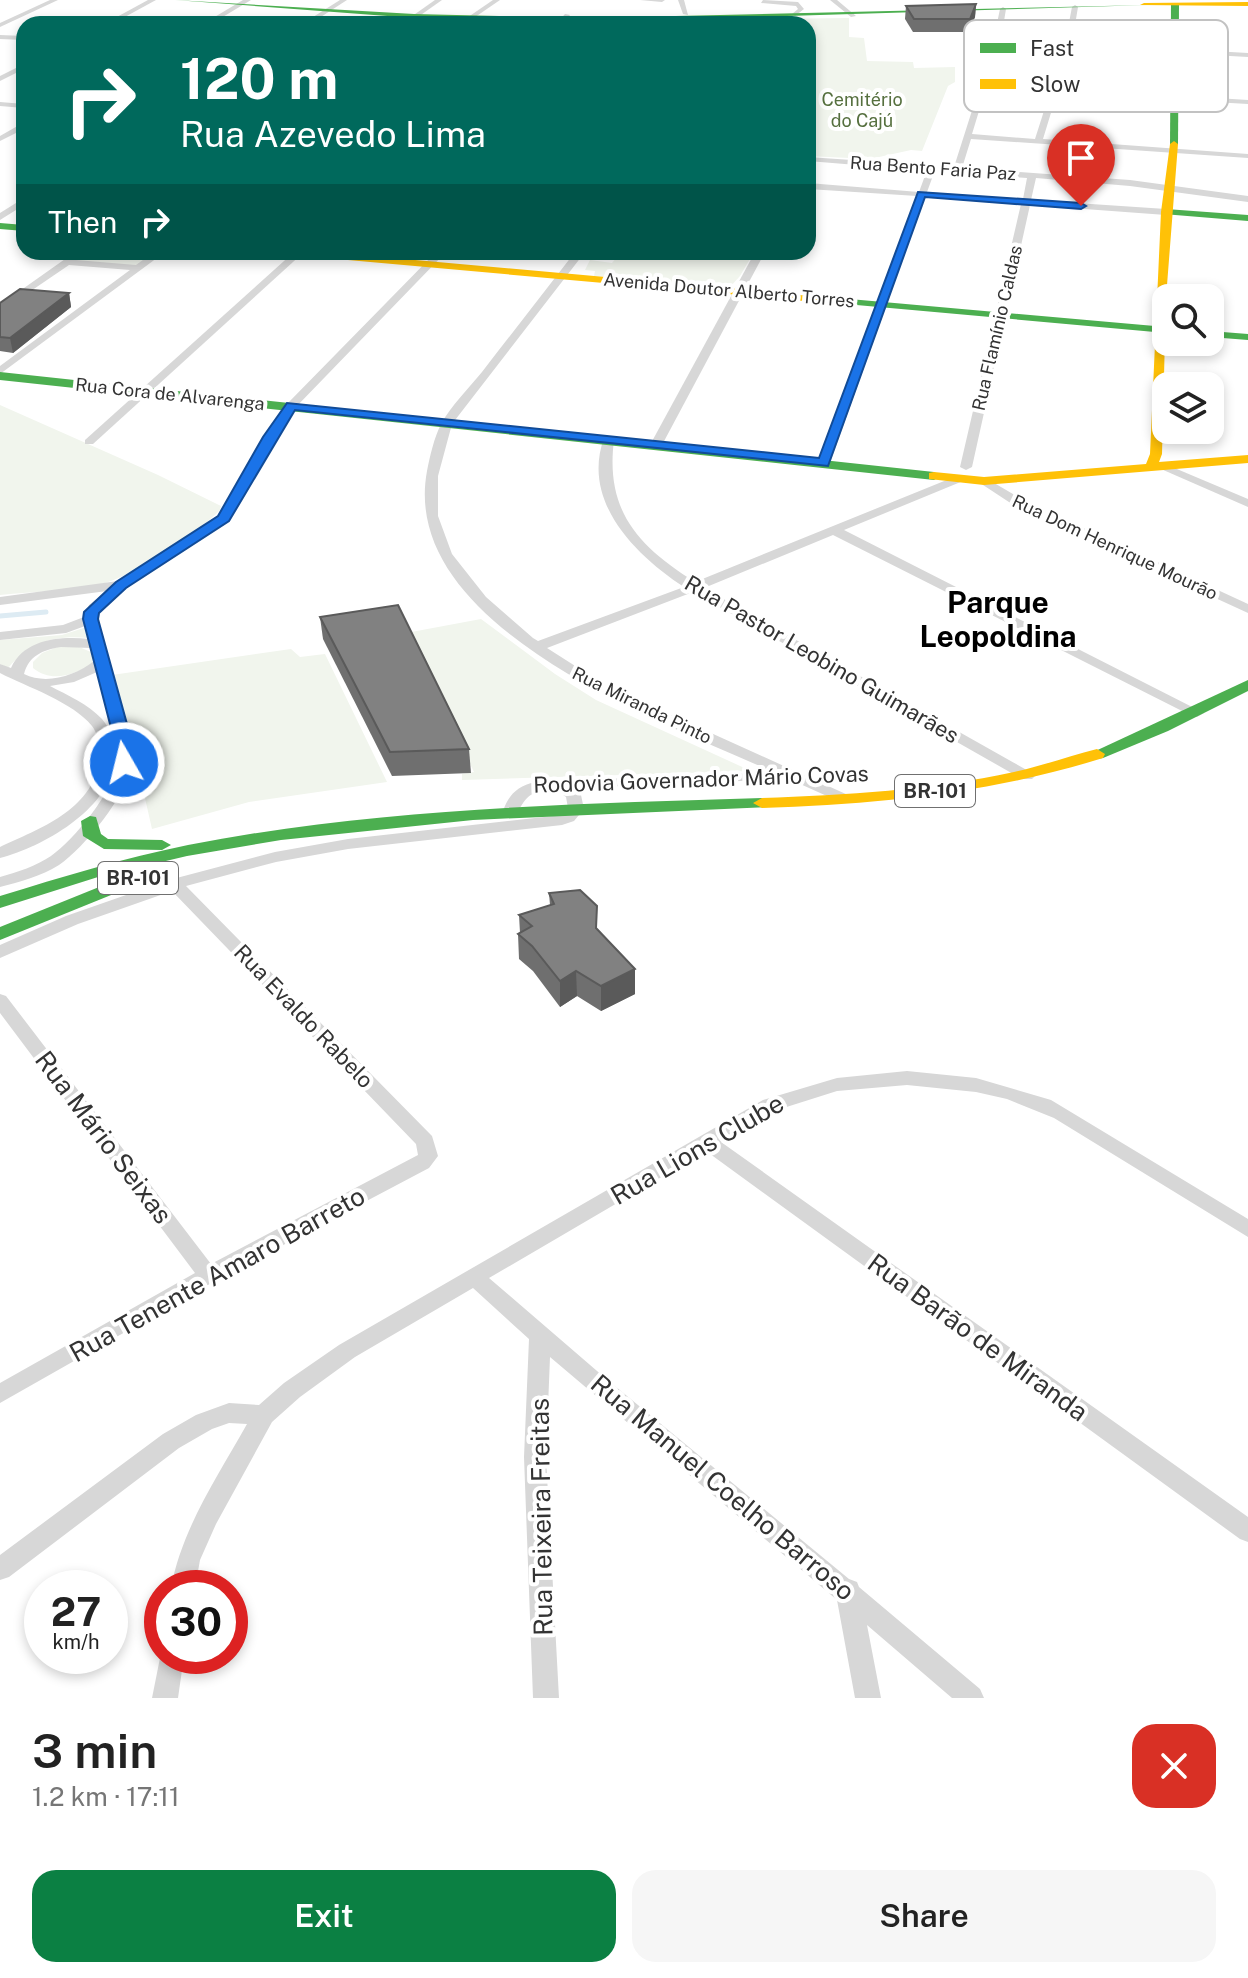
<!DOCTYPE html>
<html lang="en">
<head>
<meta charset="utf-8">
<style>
	:root { --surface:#fff; --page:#f6f6f6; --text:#222; --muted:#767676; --accent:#0b8043 }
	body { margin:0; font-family:"Public Sans",sans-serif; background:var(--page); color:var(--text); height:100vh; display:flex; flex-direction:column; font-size:30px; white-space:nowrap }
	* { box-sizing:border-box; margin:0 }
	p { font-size:26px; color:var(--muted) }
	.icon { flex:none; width:44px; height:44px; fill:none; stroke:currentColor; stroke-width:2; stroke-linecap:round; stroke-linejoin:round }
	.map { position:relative; height:1698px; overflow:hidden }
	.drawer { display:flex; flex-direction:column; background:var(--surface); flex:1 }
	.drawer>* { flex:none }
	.guide { position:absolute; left:16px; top:16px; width:800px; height:244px; border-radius:24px; box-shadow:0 4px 12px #0003; background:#00695c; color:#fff; overflow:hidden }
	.controls { position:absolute; left:1152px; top:284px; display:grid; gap:16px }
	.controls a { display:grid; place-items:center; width:72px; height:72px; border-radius:16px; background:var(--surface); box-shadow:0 4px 12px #0003; font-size:40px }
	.speed { position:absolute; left:24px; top:1570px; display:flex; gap:16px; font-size:40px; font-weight:700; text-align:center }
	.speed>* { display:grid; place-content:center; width:104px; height:104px; border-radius:50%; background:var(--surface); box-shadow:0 4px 12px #0003; line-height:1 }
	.speed small { font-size:20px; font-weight:400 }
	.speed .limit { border:12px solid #d22; background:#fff; color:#111 }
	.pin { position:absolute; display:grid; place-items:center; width:68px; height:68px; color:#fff; margin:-82px -34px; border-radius:50% 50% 50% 0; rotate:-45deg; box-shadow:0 0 8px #0007 }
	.pin .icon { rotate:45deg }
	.me { position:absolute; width:88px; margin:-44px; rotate:352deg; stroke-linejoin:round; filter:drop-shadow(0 0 6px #0008) }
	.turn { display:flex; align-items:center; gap:28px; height:168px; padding:0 32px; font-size:36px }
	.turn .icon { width:104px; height:104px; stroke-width:2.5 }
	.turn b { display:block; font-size:56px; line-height:68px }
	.then { display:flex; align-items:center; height:76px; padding:0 32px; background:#0003; gap:16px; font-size:30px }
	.round { display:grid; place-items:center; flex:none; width:84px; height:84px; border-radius:24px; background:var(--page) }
	.overview { display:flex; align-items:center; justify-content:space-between; height:136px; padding:0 32px }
	h1 { font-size:48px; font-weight:600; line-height:60px }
	.cta { display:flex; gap:16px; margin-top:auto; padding:16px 32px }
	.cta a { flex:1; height:92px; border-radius:24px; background:var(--accent); color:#fff; font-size:32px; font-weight:600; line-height:92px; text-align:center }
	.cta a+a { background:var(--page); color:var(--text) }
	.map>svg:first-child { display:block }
	.green { fill:#f1f5ed }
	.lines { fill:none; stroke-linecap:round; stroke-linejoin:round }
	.stream { stroke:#ddebf3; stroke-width:5 }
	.street { fill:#d7d7d7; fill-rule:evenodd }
	.fast { fill:#4caf50; fill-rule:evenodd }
	.slow { fill:#ffc107; fill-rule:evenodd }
	.wall { fill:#6f6f6f }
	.shaded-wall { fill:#5a5a5a }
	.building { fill:#818181; stroke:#5a5a5a; stroke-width:2 }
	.route { fill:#1a73e8; stroke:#114b97; stroke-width:2 }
	.labels { text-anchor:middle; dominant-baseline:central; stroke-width:8; stroke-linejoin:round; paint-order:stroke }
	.far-park-label { font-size:18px; fill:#56703f; stroke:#fff }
	.far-street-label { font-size:18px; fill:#333; stroke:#fff }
	.shield { fill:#fff; stroke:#707070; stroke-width:2 }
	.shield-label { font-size:20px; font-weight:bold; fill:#333 }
	.street-label { font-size:22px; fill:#333; stroke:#fff }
	.near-street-label { font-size:26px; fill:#333; stroke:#fff }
	.district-label { font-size:30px; font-weight:bold; fill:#000; stroke:#fff }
	.key { fill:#fff; stroke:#c2c2c2; stroke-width:2 }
	.key-label { font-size:22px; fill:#333 }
</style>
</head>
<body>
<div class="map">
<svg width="1248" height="1698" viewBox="0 0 1248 1698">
	<rect width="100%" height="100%" fill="#fff"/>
	<g class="green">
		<polygon points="849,18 849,37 864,38 867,61 913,62 914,68 955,67 955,82 948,86 922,151 911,150 870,159 808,156 808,24 568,24 571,21"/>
		<polygon points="87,252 157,252 137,267 74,261"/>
		<polygon points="621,252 754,252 740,276 729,288 594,276 595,271 585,270 590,260 612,263"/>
		<path d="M0,405L158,475L221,506L220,510C198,533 136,574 105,583C72,592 34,591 0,595Z"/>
		<polygon points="481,619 555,674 596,700 751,771 462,780 462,774 474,772 406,633"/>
		<path d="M87,627L88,638C54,635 31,642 8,668L0,664V640L62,635Z"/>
		<path d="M60,646H77L93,653L92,664C74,675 51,683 33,668V662L42,653Z"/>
		<polygon points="291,649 300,657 325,654 387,782 249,802 152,829 127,719 112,675"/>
	</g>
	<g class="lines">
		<polyline class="stream" points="0,616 46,612"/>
		<g class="street">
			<polygon points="50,0 58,0 0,27 0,23"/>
			<polygon points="148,0 156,0 112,24 104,24"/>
			<polygon points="243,0 251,0 211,24 203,24"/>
			<polygon points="340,0 347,0 310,24 302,24"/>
			<polygon points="435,0 442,0 408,24 401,24"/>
			<polygon points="493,0 500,0 465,24 458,24"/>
			<polygon points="640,0 665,0 662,2"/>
			<polygon points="678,0 684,0 688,15 683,14"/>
			<polygon points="763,0 798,2 804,9 795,16 792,14 798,9 796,6 761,3"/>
			<polygon points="830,0 837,0 856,16 851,17"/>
			<path d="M1075,5L1078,7L1072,43L1248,53V57L1070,47L1058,88L1248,100V104L1057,93L1043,139L1248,154V158L971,139L962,168L1130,180L1248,196V202L1130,186L1036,178L1031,200L1166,209L1170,212L1166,215L1030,205L972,467L966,470L960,467L1021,204L925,197L830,463L820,465L818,463L917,196L808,189V183L919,192L926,173L930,171L808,161V157L954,167L991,51L969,50L967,47H992L1000,9L1003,7L1006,9L1001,39L1065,43L1072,7ZM1000,43L1064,47L1051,88L987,84ZM986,88L1050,92L1035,139L972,134ZM930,171L1027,178L1023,199L927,192L934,173Z"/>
			<polygon points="565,14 570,15 563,24 556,24"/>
			<polygon points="0,35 24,36 24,40 0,39"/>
			<polygon points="24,64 24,69 0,81 0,76"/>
			<polygon points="0,102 24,104 24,108 0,106"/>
			<polygon points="21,124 24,124 24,129 0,141 0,136"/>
			<polygon points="24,198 24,205 0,220 0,213"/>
			<polygon points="75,252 86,252 76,260 136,265 154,252 165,252 0,374 0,366 130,270 69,265 0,312 0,305"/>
			<polygon points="294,252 304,252 93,444 85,444 85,440"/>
			<path d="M436,252H446L295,408L228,521L126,588L100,610L97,619L130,746C131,752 132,759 132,765C127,795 84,848 59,865C41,876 20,882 0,887V877C18,872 36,866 51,856C74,840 115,790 117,762C118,736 103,698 97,672L74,682L50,686C67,695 88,704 102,719C112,731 115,744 114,759C112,808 43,847 0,858V847C41,828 97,808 99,756C100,745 98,734 92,726C73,702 27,687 0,673V664L11,668C24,639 60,636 89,639L85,626L66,633L0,640V632L63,625L84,617L89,605L107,591L0,605V597L118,581L219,516L264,437L287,404ZM61,647L91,648L94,661C75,676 46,685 24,674C29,656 42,650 61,647Z"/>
			<path d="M575,252H585L452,424L438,476V516L452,554L486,597L533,638L538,641L684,587C635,555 581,501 604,438L614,440C605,511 638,546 695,582L959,475L965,479L963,481L844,530L1204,713L1197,717L1192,716L833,535L704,588L1032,773L1035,776L1032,779H1022L693,592L547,648L605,685L848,795L851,798L848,801H838L789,779L574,788L581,795L584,809L574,821L562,825L348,849L276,862L186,886L432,1136L438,1156L429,1168L215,1281L0,1403V1383L195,1273L0,1013V994L6,996L211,1264L418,1155L416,1144L172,891L78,924L0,958V945L66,916L169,880L275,852L348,839L562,815L568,808L566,797L555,789C533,790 526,795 517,814H505L503,811C509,794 518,786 535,782L773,772C663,722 398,627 427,471C430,456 434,438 441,424C451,406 469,388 482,372C513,332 544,292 575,252Z"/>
			<polygon points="755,252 765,252 662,445 652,447 650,445"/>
			<polygon points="1165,464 1248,499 1248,507 1161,469 1161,465"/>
			<polygon points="984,477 1023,500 1248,604 1248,613 1015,506 980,483 980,479"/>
			<path d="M907,1071L976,1078L1051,1100L1248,1219V1237L1054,1118L1007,1099L976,1092L907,1085L837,1091L777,1110L721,1142L1248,1517V1542L1240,1539L706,1151L489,1278L604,1377L849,1579L857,1582L859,1587L980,1689L984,1698H952L867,1625L881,1698H855L837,1600L550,1357L546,1457L559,1698H533L524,1457L529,1339L473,1288L355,1357L300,1397L272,1422L216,1524L200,1560L195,1588H171C182,1528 218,1476 247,1424L229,1423L212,1429L179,1448L9,1577L0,1580V1555L163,1434L196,1415L229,1403L259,1405L284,1383L339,1345L763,1100L837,1078Z"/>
			<polygon points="162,1648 162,1656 184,1656 178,1698 152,1698"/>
		</g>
		<g class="fast">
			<polygon points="175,0 414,14 587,18 1148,5 587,22 414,18"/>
			<polygon points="1175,3 1179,5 1178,144 1174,147 1170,144 1171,5"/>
			<polygon points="1166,209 1248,215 1248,221 1163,214 1161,212"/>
			<polygon points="0,223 24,225 24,231 0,229"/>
			<polygon points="827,297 1166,327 1166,333 823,302 823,298"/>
			<polygon points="1210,331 1248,334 1248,340 1210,337"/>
			<polygon points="0,372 934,472 941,476 934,480 0,380"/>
			<polygon points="1248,680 1248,691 1168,731 1103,758 1097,759 1089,754"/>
			<path d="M762,798L771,803L768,807L473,820L281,840L187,856L98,877L0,908V896C62,877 124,858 188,845C377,808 570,804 762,798Z"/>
			<polygon points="90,816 96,817 101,834 108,839 162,840 171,845 162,850 104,849 83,836 81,821"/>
			<polygon points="114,881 121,883 123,887 121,891 0,940 0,927"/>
		</g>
		<g class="slow">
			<polygon points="1248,2 1248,6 1140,5 1144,3"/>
			<polygon points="1174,141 1178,144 1166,298 1162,454 1159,462 1248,455 1248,463 984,485 929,479 929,473 934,472 984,477 1146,464 1150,454 1161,212 1170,144"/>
			<polygon points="287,252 326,252 827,297 832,300 827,303 292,255"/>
			<path d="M1097,749L1105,754L1103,758C991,793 879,804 762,808L753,803L762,798C846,795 931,790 1014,772C1042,766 1069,756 1097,749Z"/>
		</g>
	</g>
	<g class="wall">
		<polygon points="976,4 975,17 968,32 913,32 905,19 906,6"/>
		<polygon points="69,293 71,307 13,353 0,351 0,303"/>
		<polygon points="320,617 469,749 471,773 392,776 323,639"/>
		<polygon points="549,893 597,906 597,929 635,969 635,994 601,1011 577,996 560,1007 533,971 519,959 518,934 520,933 519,915 550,905"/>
	</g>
	<g class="shaded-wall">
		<polygon points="976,4 975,17 968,32 970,19"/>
		<polygon points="69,293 71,307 13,353 10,338"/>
		<polygon points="635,969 635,994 601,1011 601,986"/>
		<polygon points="576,971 577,996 560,1007 560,981"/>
	</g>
	<g class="building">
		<polygon points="976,4 970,19 914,19 906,6"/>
		<polygon points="20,289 69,293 10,338 0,337 0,303"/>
		<polygon points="398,605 469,749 390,752 320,617"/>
		<polygon points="580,890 597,906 596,928 635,969 601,986 576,971 560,981 532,946 518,934 532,926 519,915 554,904 549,893"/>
	</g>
	<polygon class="route" points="918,192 1081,203 1086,206 1081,209 925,197 828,466 295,410 229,521 126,588 99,613 98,619 127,724 133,763 124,768 118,767 110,724 83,619 84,612 116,582 218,516 263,437 287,403 819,458"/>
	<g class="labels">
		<g class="far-park-label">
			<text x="862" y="99">Cemitério<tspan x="862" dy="21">do Cajú</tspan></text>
		</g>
		<g class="far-street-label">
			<text transform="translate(933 168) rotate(4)">Rua Bento Faria Paz</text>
			<text transform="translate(729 290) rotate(5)">Avenida Doutor Alberto Torres</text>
			<text transform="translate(997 328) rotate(-77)">Rua Flamínio Caldas</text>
			<text transform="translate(170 394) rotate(6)">Rua Cora de Alvarenga</text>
			<text transform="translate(1115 547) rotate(25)">Rua Dom Henrique Mourão</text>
			<text transform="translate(642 705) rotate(26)">Rua Miranda Pinto</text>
		</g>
		<g class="shield">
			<rect x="895" y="775" width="80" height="32" rx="6"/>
			<rect x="98" y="862" width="80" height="32" rx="6"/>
		</g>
		<g class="shield-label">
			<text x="935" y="791">BR-101</text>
			<text x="138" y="878">BR-101</text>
		</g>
		<g class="street-label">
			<text transform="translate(822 659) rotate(30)">Rua Pastor Leobino Guimarães</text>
			<text transform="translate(701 779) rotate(-2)">Rodovia Governador Mário Covas</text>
			<text transform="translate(304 1016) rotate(46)">Rua Evaldo Rabelo</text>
		</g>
		<g class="near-street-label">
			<text transform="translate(104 1137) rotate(53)">Rua Mário Seixas</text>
			<text transform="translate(697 1149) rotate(-30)">Rua Lions Clube</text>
			<text transform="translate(217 1274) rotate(-29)">Rua Tenente Amaro Barreto</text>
			<text transform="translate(978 1337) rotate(36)">Rua Barão de Miranda</text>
			<text transform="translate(723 1487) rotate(40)">Rua Manuel Coelho Barroso</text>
			<text transform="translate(541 1517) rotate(-91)">Rua Teixeira Freitas</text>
		</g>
		<g class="district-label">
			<text x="998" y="602">Parque<tspan x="998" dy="34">Leopoldina</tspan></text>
		</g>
	</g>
	<rect x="964" y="20" width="264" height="92" rx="12" class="key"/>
	<rect x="980" y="43" width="36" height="10" fill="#4caf50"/>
	<rect x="980" y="79" width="36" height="10" fill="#ffc107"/>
	<g class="key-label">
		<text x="1030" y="56">Fast</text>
		<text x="1030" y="92">Slow</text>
	</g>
</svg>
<div class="controls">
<a><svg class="icon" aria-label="search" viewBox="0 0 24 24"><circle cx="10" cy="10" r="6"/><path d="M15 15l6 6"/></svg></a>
<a><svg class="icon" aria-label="layers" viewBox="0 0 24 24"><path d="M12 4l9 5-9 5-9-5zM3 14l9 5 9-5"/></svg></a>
</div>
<div class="speed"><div>27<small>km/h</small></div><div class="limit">30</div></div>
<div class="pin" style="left:1081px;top:206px;background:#d93025"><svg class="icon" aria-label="arrive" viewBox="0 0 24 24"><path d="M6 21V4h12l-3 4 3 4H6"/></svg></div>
<svg class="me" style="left:124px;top:763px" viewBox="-20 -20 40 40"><circle r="17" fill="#1a73e8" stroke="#fff" stroke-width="3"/><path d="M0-11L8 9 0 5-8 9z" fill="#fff"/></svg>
<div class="guide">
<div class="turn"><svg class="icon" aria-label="right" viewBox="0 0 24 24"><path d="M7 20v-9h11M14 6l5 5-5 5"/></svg><div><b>120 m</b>Rua Azevedo Lima</div></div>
<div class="then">Then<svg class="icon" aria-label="right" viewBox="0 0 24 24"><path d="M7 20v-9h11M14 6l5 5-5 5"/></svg></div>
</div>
</div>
<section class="drawer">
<div class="overview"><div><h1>3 min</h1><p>1.2 km · 17:11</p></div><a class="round" style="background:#d93025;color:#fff"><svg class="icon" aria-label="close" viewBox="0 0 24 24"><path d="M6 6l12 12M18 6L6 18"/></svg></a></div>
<div class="cta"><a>Exit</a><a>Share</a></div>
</section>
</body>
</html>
